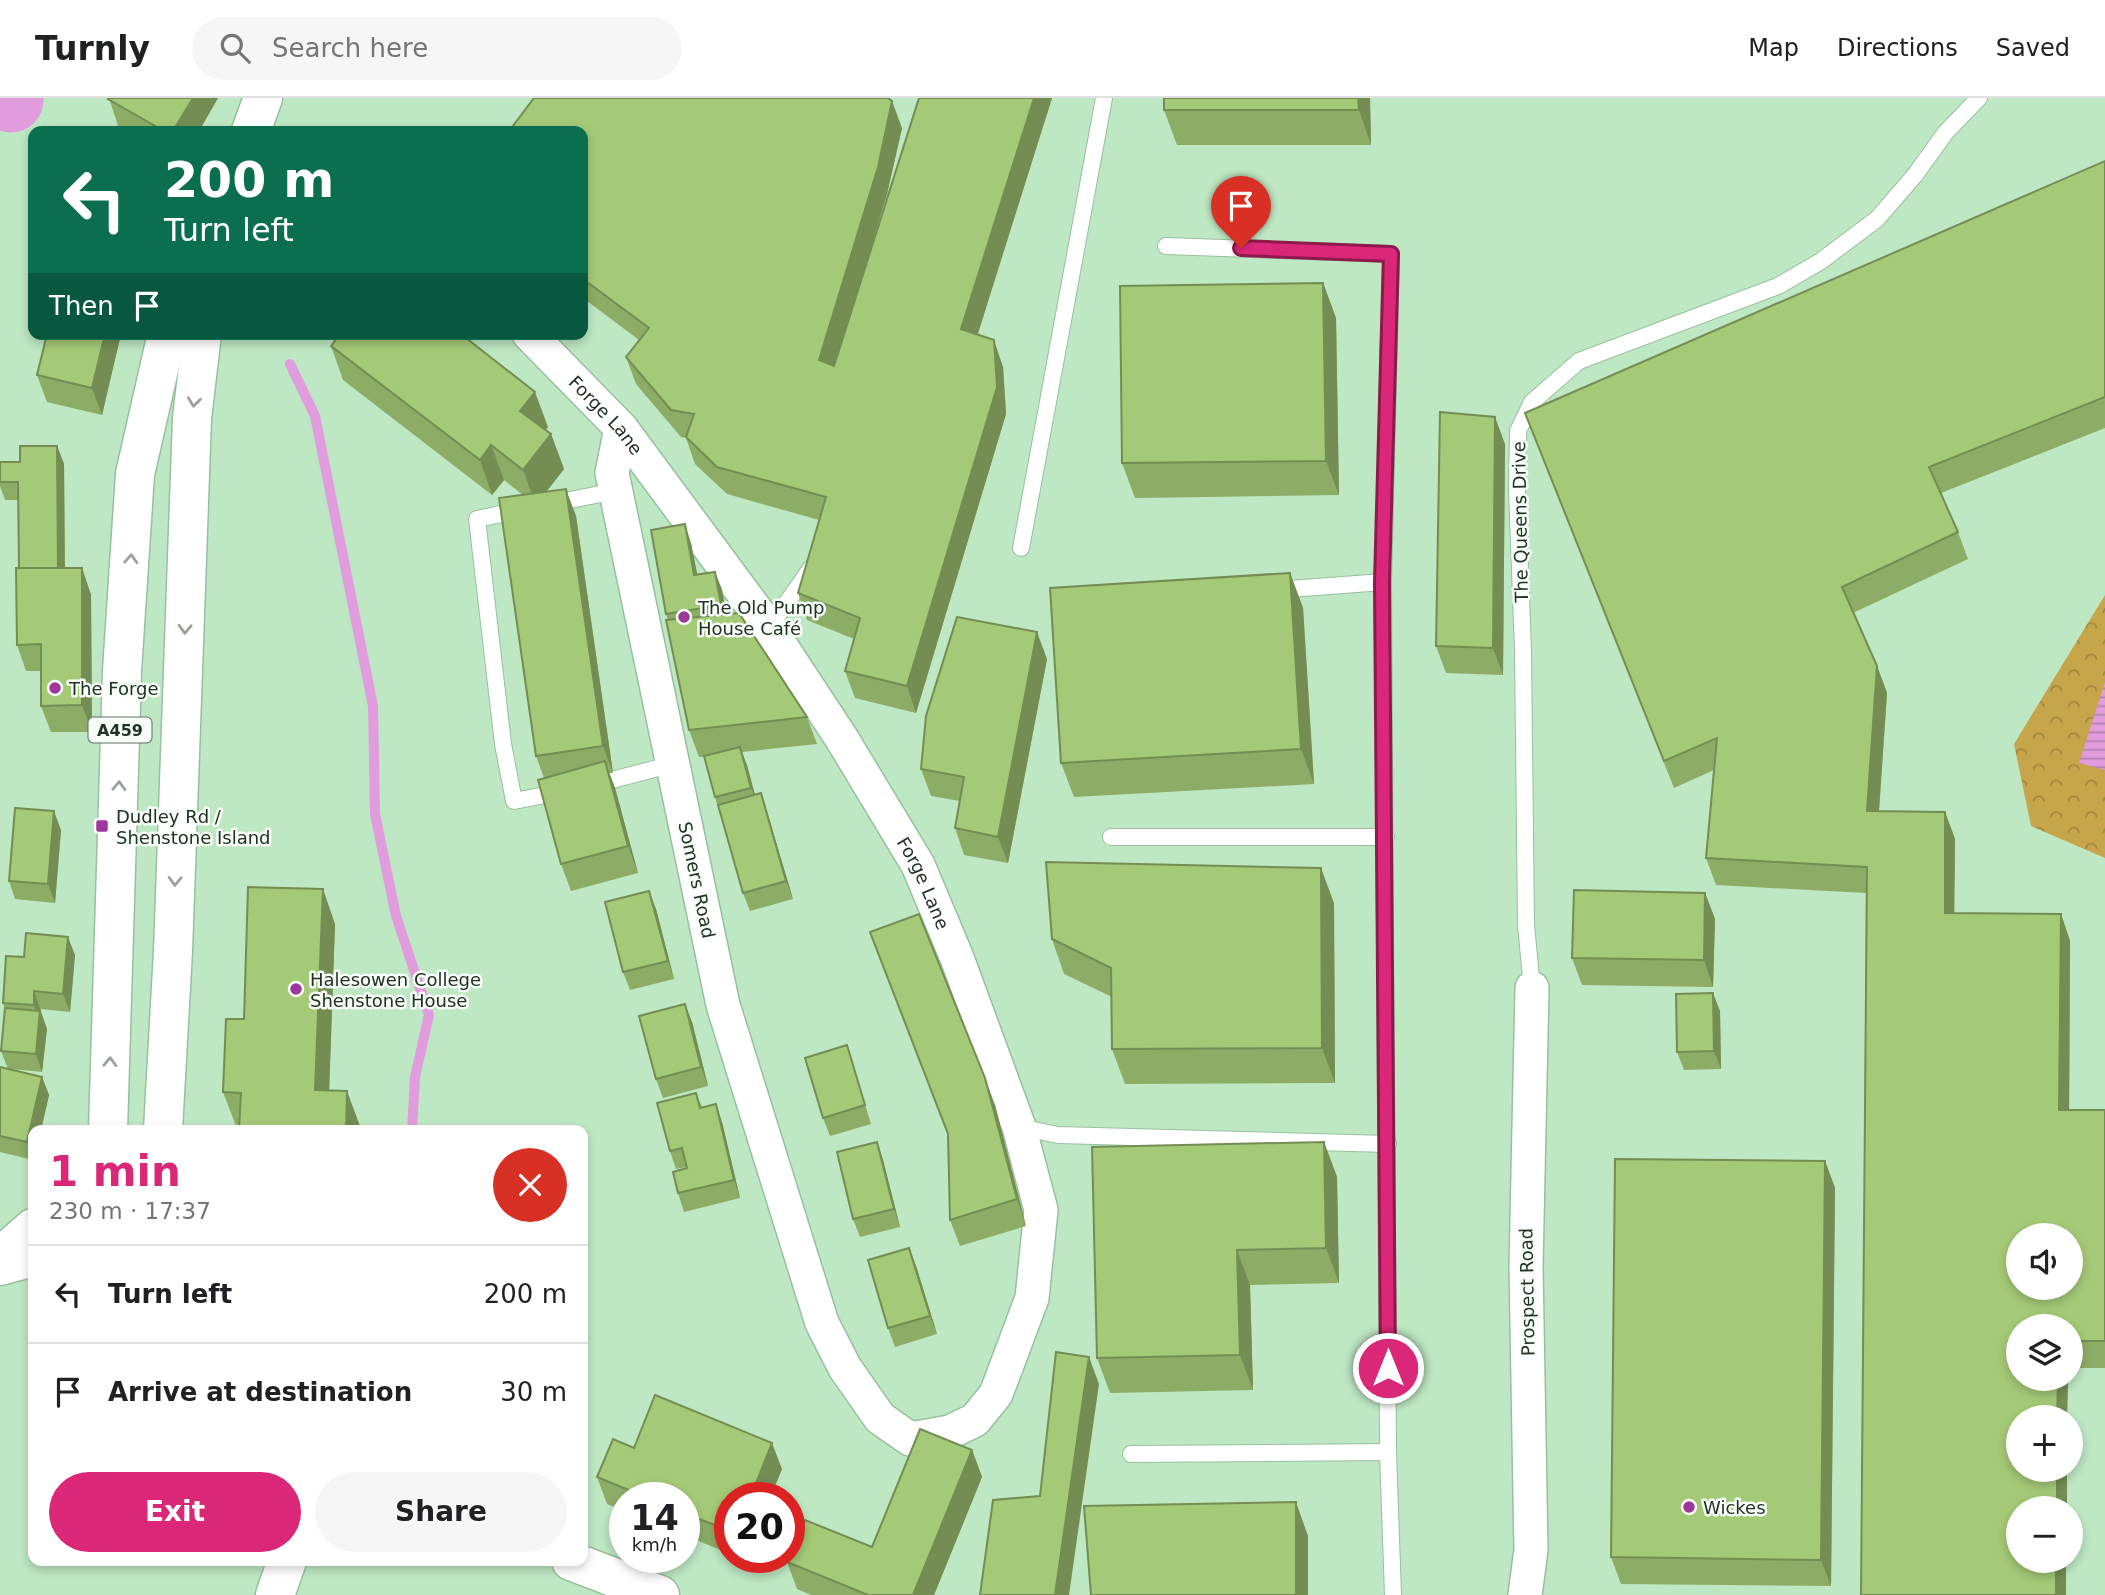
<!DOCTYPE html>
<html lang="en">
<head>
<meta charset="utf-8">
<style>
	:root { --surface:#fff; --page:#f6f6f6; --text:#202124; --muted:#757577; --line:#e0e0e0; --accent:#db2777 }
	body { margin:0; font-family:"DejaVu Sans",sans-serif; background:var(--page); color:var(--text); height:100vh; display:flex; flex-direction:column; font-size:26px; white-space:nowrap }
	* { box-sizing:border-box; margin:0 }
	p { font-size:23px; color:var(--muted) }
	.icon { flex:none; width:38px; height:38px; fill:none; stroke:currentColor; stroke-width:2; stroke-linecap:round; stroke-linejoin:round }
	.map { position:relative; flex:1; overflow:hidden }
	.side { position:absolute; left:28px; top:1027px; width:560px; height:441px; display:flex; flex-direction:column; background:var(--surface); border-radius:14px; box-shadow:0 4px 10px #0003 }
	.side>* { flex:none }
	.top-card { position:absolute; left:28px; top:28px; width:560px; height:214px; border-radius:14px; box-shadow:0 4px 10px #0003; background:#0b6e4f; color:#fff; overflow:hidden }
	.buttons { position:absolute; left:2006px; top:1125px; display:grid; gap:14px }
	.buttons a { display:grid; place-items:center; width:77px; height:77px; border-radius:50%; background:var(--surface); box-shadow:0 4px 10px #0003; font-size:35px }
	.speed { position:absolute; left:609px; top:1384px; display:flex; gap:14px; font-size:35px; font-weight:700; text-align:center }
	.speed>* { display:grid; place-content:center; width:91px; height:91px; border-radius:50%; background:var(--surface); box-shadow:0 4px 10px #0003; line-height:1 }
	.speed small { font-size:18px; font-weight:400 }
	.speed .limit { border:10px solid #d22; background:#fff; color:#111 }
	.pin { position:absolute; display:grid; place-items:center; width:60px; height:60px; color:#fff; margin:-72px -30px; border-radius:50% 50% 50% 0; rotate:-45deg; box-shadow:0 0 7px #0007 }
	.pin .icon { rotate:45deg }
	.me { position:absolute; width:77px; margin:-38px; rotate:0deg; stroke-linejoin:round; filter:drop-shadow(0 0 5px #0008) }
	.turn { display:flex; align-items:center; gap:24px; height:147px; padding:0 21px; font-size:32px }
	.turn .icon { width:91px; height:91px; stroke-width:2.5 }
	.turn b { display:block; font-size:49px; line-height:60px }
	.then { display:flex; align-items:center; height:66px; padding:0 21px; background:#0003; gap:14px; font-size:26px }
	.round { display:grid; place-items:center; flex:none; width:74px; height:74px; border-radius:37px; background:var(--page) }
	.head { display:flex; align-items:center; justify-content:space-between; height:119px; padding:0 21px }
	h1 { font-size:42px; font-weight:700; line-height:52px; color:var(--accent) }
	.button { display:flex; gap:14px; margin-top:auto; padding:14px 21px }
	.button a { flex:1; height:80px; border-radius:42px; background:var(--accent); color:#fff; font-size:28px; font-weight:700; line-height:80px; text-align:center }
	.button a+a { background:var(--page); color:var(--text) }
	ul { padding:0; list-style:none }
	li { display:flex; align-items:center; gap:21px; height:98px; padding:0 21px; border-top:2px solid var(--line) }
	li div { flex:1 }
	li b { display:block; font-size:26px }
	li em { font-style:normal }
	header { display:flex; align-items:center; gap:42px; box-sizing:border-box; height:98px; padding:0 35px; background:var(--surface); border-bottom:2px solid var(--line) }
	header strong { font-size:33px }
	nav { display:flex; gap:38px; margin-inline-start:auto; font-size:24px }
	.search { width:490px; height:63px; background:var(--page); display:flex; align-items:center; gap:18px; box-sizing:border-box; padding:0 24px; border-radius:38px; color:var(--muted); font-size:26px }
	.map>svg:first-child { display:block }
	.forest { fill:url(#forest-crowns) }
	.water { fill:url(#water-rules) }
	.lines { fill:none; stroke-linecap:round; stroke-linejoin:round }
	.stream { stroke:#e09cdc; stroke-width:10 }
	.river { stroke:#e09cdc; stroke-width:65 }
	.lane-casing { stroke:#98c09d; stroke-width:18 }
	.street-casing { stroke:#98c09d; stroke-width:36 }
	.primary-casing { stroke:#98c09d; stroke-width:41 }
	.highway-casing { stroke:#98c09d; stroke-width:41 }
	.lane { stroke:#fff; stroke-width:16 }
	.street { stroke:#fff; stroke-width:33 }
	.primary { stroke:#fff; stroke-width:38 }
	.highway { stroke:#fff; stroke-width:38 }
	.wall { fill:#8dad66; fill-rule:evenodd }
	.shaded-wall { fill:#738d53 }
	.building { fill:#a4c977; stroke:#738d53; stroke-width:2; fill-rule:evenodd }
	.oneway { stroke:#9ba29c }
	.route-casing { stroke:#8e194d; stroke-width:18 }
	.route { stroke:#db2777; stroke-width:12 }
	.poi-dot { fill:#9d379b; stroke:#f6fef7; stroke-width:2.5 }
	.labels { text-anchor:middle; dominant-baseline:central; stroke-width:5; stroke-linejoin:round; paint-order:stroke }
	.shield { fill:#f6fef7; stroke:#616e63; stroke-width:2 }
	.shield-label { font-size:16px; font-weight:bold; fill:#213124 }
	.street-label { font-size:18px; fill:#213124; stroke:#f6fef7 }
	.poi-label { font-size:18px; fill:#213124; stroke:#f6fef7; text-anchor:start }
</style>
</head>
<body>
<header>
<strong>Turnly</strong>
<div class="search"><svg class="icon" aria-label="search" viewBox="0 0 24 24"><circle cx="10" cy="10" r="6"/><path d="M15 15l6 6"/></svg>Search here</div>
<nav><a>Map</a><a>Directions</a><a>Saved</a></nav>
</header>
<div class="map">
<svg width="2105" height="1497" viewBox="0 0 2105 1497">
	<defs>
		<pattern id="forest-crowns" width="20" height="18" patternUnits="userSpaceOnUse" patternTransform="scale(1.75)"><rect width="20" height="18" fill="#c7a54b"/><path d="M2 6a3 3 0 1 1 6 0M12 15a3 3 0 1 1 6 0" fill="none" stroke="#a1873e"/></pattern>
		<pattern id="water-rules" width="6" height="5" patternUnits="userSpaceOnUse" patternTransform="scale(1.75)"><rect width="6" height="5" fill="#e09cdc"/><path d="M0 2.5h6" fill="none" stroke="#b580b2"/></pattern>
	</defs>
	<rect width="100%" height="100%" fill="#bee7c3"/>
	<polygon class="forest" points="2105,497 2105,760 2031,728 2014,646"/>
	<polygon class="water" points="2105,584 2105,672 2079,665"/>
	<g class="lines">
		<g class="stream">
			<polyline points="0,6 11,2"/>
			<polyline points="290,266 315,318 373,608 375,716 396,818 429,917 415,979 412,1032"/>
		</g>
		<polyline class="river" points="11,2 11,0"/>
		<defs>
			<g id="lane">
				<polyline points="1166,148 1391,156 1383,484 1388,1354 1393,1497"/>
				<polyline points="549,406 616,393"/>
				<polyline points="521,412 477,421 503,646 514,703 561,694"/>
				<polyline points="1021,450 1104,0"/>
				<polyline points="1276,492 1383,484"/>
				<polyline points="769,530 811,470"/>
				<polyline points="593,687 673,666"/>
				<polyline points="1111,739 1386,739"/>
				<polyline points="1532,890 1526,827 1523,552 1517,392 1518,333 1532,304 1579,263 1778,188 1821,163 1877,121 1915,77 1946,34 1979,0"/>
				<polyline points="1019,1029 1058,1037 1388,1046"/>
				<polyline points="1131,1356 1388,1354"/>
			</g>
			<g id="street">
				<path id="s1" d="M529,236L621,330L769,530L842,641L918,767L957,860L1019,1029L1041,1112L1032,1200L996,1296L975,1322L950,1334L910,1341L880,1320L845,1270L822,1225L723,907L612,375L621,330"/>
				<polyline points="1525,1497 1531,1452 1526,1168 1532,890"/>
			</g>
			<g id="primary">
				<polyline points="251,33 263,0"/>
				<polyline points="108,1032 122,573 135,376 167,236"/>
				<polyline points="163,1032 173,853 192,320 202,236"/>
				<polyline points="0,1159 33,1130"/>
			</g>
			<g id="highway">
				<polyline points="0,1168 33,1159"/>
				<polyline points="571,1463 660,1497"/>
				<polyline points="275,1497 287,1463"/>
			</g>
		</defs>
		<use href="#lane" class="lane-casing"/>
		<use href="#street" class="street-casing"/>
		<use href="#primary" class="primary-casing"/>
		<use href="#highway" class="highway-casing"/>
		<use href="#lane" class="lane"/>
		<use href="#street" class="street"/>
		<use href="#primary" class="primary"/>
		<use href="#highway" class="highway"/>
	</g>
	<g class="wall">
		<polygon points="109,0 218,0 199,33 128,33 118,28"/>
		<polygon points="919,0 1052,0 977,236 1003,269 1006,316 916,615 855,600 845,573 854,541 807,522 798,495 819,422 727,396 695,366 686,340 681,339 636,286 626,259 639,242 583,200 583,33 902,30 887,96 861,181"/>
		<polygon points="1370,0 1371,47 1177,47 1164,12"/>
		<path d="M2105,63V330L1941,395L1958,434L1968,461L1853,515L1877,568L1887,595L1879,714H1945L1955,741L1954,815L2061,816L2070,843L2069,1012H2105V1270H2070V1228H2018V1281H2068L2067,1320H2018V1372H2067V1410H2018V1463H2066V1497H1861L1866,795L1716,787L1706,760L1714,672L1674,690L1525,315ZM2018,1138H2070V1190H2018Z"/>
		<polygon points="1323,185 1336,220 1339,397 1135,400 1122,365"/>
		<polygon points="121,236 102,317 47,304 37,277"/>
		<polygon points="331,248 548,329 545,332 551,336 564,371 546,394 576,418 613,675 609,675 615,690 638,775 571,793 561,766 544,680 536,658 523,397 504,382 492,397 343,282"/>
		<polygon points="1505,346 1503,577 1446,575 1436,548"/>
		<polygon points="57,348 64,366 65,470 82,470 91,497 92,634 51,634 41,608 41,573 26,573 17,547 19,470 19,402 5,402 0,388 0,364 20,364"/>
		<polygon points="691,445 697,477 715,474 722,492 726,516 807,619 817,646 742,654 755,697 767,714 793,801 750,813 743,795 715,699 704,659 699,659 689,632 668,522 666,516"/>
		<polygon points="1290,475 1303,510 1314,686 1074,699 1061,665"/>
		<polygon points="1047,561 1008,765 964,757 955,730 960,703 931,698 921,671"/>
		<polygon points="61,732 55,805 15,801 9,783"/>
		<polygon points="1705,795 1715,821 1713,889 1582,887 1572,860"/>
		<polygon points="1334,805 1335,985 1125,986 1112,951 1112,899 1064,876 1052,841"/>
		<polygon points="656,811 674,881 630,892 623,874"/>
		<polygon points="335,826 329,992 360,1028 236,1028 223,994 244,921"/>
		<polygon points="75,857 70,914 41,911 41,916 47,931 42,974 11,971 42,979 49,997 41,1032 33,1032 33,1062 0,1054 0,969 8,971 1,953 5,912 3,905 24,859"/>
		<polygon points="1720,913 1721,971 1684,972 1677,954"/>
		<polygon points="692,924 708,988 663,1000 656,981"/>
		<polygon points="847,947 871,1026 830,1038 823,1020"/>
		<polygon points="696,995 702,1009 722,1024 740,1100 684,1114 678,1095 687,1070 687,1069 676,1071 670,1053"/>
		<polygon points="995,1007 1026,1128 960,1148 950,1122"/>
		<polygon points="877,1044 883,1062 900,1129 860,1139 853,1121"/>
		<polygon points="1324,1044 1337,1079 1339,1185 1250,1187 1253,1292 1110,1295 1097,1260"/>
		<polygon points="1825,1063 1835,1090 1831,1488 1621,1486 1611,1459"/>
		<polygon points="916,1168 937,1236 895,1249 888,1230"/>
		<polygon points="634,1350 782,1371 770,1400 730,1400 730,1456 684,1437 684,1400 625,1400 625,1413 607,1406 597,1379"/>
		<polygon points="972,1352 982,1379 934,1497 811,1497 797,1491 787,1464 872,1449"/>
	</g>
	<g class="shaded-wall">
		<polygon points="193,0 218,0 199,33 173,33"/>
		<polygon points="1034,0 1052,0 971,258 961,231"/>
		<polygon points="1358,0 1370,0 1371,47 1359,12"/>
		<polygon points="892,3 902,30 887,96 829,289 819,262"/>
		<polygon points="1323,185 1336,220 1339,397 1326,363"/>
		<polygon points="105,236 121,236 102,317 92,290"/>
		<polygon points="994,242 1003,269 1006,316 916,615 907,588"/>
		<polygon points="535,294 548,329 533,348 520,313"/>
		<polygon points="1495,319 1505,346 1503,577 1493,550"/>
		<polygon points="551,336 564,371 536,407 523,372"/>
		<polygon points="491,347 504,382 492,397 480,362"/>
		<polygon points="57,348 64,366 65,497 58,479"/>
		<polygon points="566,391 576,418 613,675 603,648"/>
		<polygon points="685,426 691,445 701,495 694,477"/>
		<polygon points="82,470 91,497 92,634 82,607"/>
		<polygon points="715,474 722,492 728,525 721,507"/>
		<polygon points="1290,475 1303,510 1314,686 1301,651"/>
		<polygon points="1037,534 1047,561 1008,765 998,739"/>
		<polygon points="1877,568 1887,595 1877,740 1867,713"/>
		<polygon points="740,649 747,667 758,708 751,690"/>
		<polygon points="605,663 615,690 638,775 628,748"/>
		<polygon points="761,695 767,714 793,801 786,783"/>
		<polygon points="54,713 61,732 55,805 48,786"/>
		<polygon points="1945,714 1955,741 1954,842 1945,815"/>
		<polygon points="1321,770 1334,805 1335,985 1322,950"/>
		<polygon points="323,791 335,826 328,1027 315,992"/>
		<polygon points="649,793 656,811 674,881 668,863"/>
		<polygon points="1705,795 1715,821 1713,889 1704,862"/>
		<polygon points="2061,816 2070,843 2069,1039 2059,1012"/>
		<polygon points="68,839 75,857 70,914 63,896"/>
		<polygon points="34,893 47,931 42,974 36,956 39,922 34,907"/>
		<polygon points="1713,895 1720,913 1721,971 1714,953"/>
		<polygon points="685,906 692,924 708,988 701,969"/>
		<polygon points="42,979 49,997 41,1032 33,1032 33,1062 27,1044"/>
		<polygon points="985,980 995,1007 1026,1128 1017,1101"/>
		<polygon points="347,993 360,1028 360,1032 346,1032"/>
		<polygon points="716,1006 722,1024 740,1100 734,1082"/>
		<polygon points="877,1044 883,1062 900,1129 894,1111"/>
		<polygon points="1324,1044 1337,1079 1339,1185 1326,1150"/>
		<polygon points="1825,1063 1835,1090 1831,1488 1821,1462"/>
		<polygon points="909,1150 916,1168 937,1236 930,1218"/>
		<polygon points="1237,1152 1250,1187 1253,1292 1240,1257"/>
		<polygon points="1089,1259 1099,1286 1069,1497 1055,1497"/>
		<polygon points="2058,1281 2068,1281 2067,1320 2057,1320"/>
		<polygon points="772,1345 782,1371 770,1400 750,1400"/>
		<polygon points="972,1352 982,1379 934,1497 913,1497"/>
		<rect x="2057" y="1372" width="10" height="38"/>
		<polygon points="1296,1404 1308,1438 1308,1497 1296,1497"/>
		<rect x="2056" y="1463" width="10" height="34"/>
	</g>
	<g class="building">
		<polygon points="109,0 193,0 173,33 164,33 108,1"/>
		<polygon points="534,0 888,0 892,3 878,69 819,262 834,268 919,0 1034,0 961,231 994,242 997,289 907,588 845,573 860,520 798,495 826,399 717,369 686,339 694,316 671,312 626,259 649,230 583,181 583,33 509,33"/>
		<polygon points="1164,0 1358,0 1359,12 1164,12"/>
		<path d="M2105,63V299L1929,369L1958,434L1842,489L1877,568L1867,713L1945,714V815L2061,816L2059,1012H2105V1243H2070V1228H2018V1281H2058L2057,1320H2018V1372H2057V1410H2018V1463H2056V1497H1861L1867,769L1706,760L1717,640L1664,663L1525,315ZM2018,1138H2070V1190H2018Z"/>
		<polygon points="1323,185 1326,363 1122,365 1120,188"/>
		<polygon points="47,236 105,236 92,290 37,277"/>
		<polygon points="340,236 461,236 535,294 520,313 551,336 523,372 491,347 480,362 331,248"/>
		<polygon points="1440,314 1495,319 1493,550 1436,548"/>
		<polygon points="20,348 57,348 58,470 19,470 18,384 0,384 0,364 20,364"/>
		<polygon points="566,391 603,648 536,658 499,400"/>
		<polygon points="685,426 694,477 715,474 721,507 666,516 651,432"/>
		<polygon points="16,470 82,470 82,607 41,608 41,546 17,547"/>
		<polygon points="1290,475 1301,651 1061,665 1050,490"/>
		<polygon points="739,515 807,619 689,632 666,522"/>
		<polygon points="957,519 1037,534 998,739 955,730 964,679 921,671 926,618"/>
		<polygon points="740,649 751,690 715,699 704,658"/>
		<polygon points="605,663 628,748 561,766 538,682"/>
		<polygon points="761,695 786,783 743,795 718,707"/>
		<polygon points="15,710 54,713 48,786 9,783"/>
		<polygon points="1046,764 1321,770 1322,950 1112,951 1111,870 1052,841"/>
		<polygon points="248,789 323,791 315,992 347,993 346,1032 239,1032 241,995 223,994 226,921 244,921"/>
		<polygon points="1574,792 1705,795 1704,862 1572,860"/>
		<polygon points="649,793 668,863 623,874 605,804"/>
		<polygon points="919,816 985,980 1017,1101 950,1122 948,1036 870,834"/>
		<polygon points="26,835 68,839 63,896 34,893 34,907 3,905 6,858 24,859"/>
		<polygon points="1713,895 1714,953 1677,954 1676,896"/>
		<polygon points="685,906 701,969 656,981 639,918"/>
		<polygon points="5,910 40,913 36,956 1,953"/>
		<polygon points="847,947 865,1007 823,1020 805,960"/>
		<polygon points="0,969 42,979 27,1044 0,1038"/>
		<polygon points="696,995 700,1010 716,1006 734,1082 678,1095 673,1074 687,1070 682,1050 670,1053 657,1005"/>
		<polygon points="877,1044 894,1111 853,1121 837,1054"/>
		<polygon points="1324,1044 1326,1150 1237,1152 1240,1257 1097,1260 1092,1049"/>
		<polygon points="1615,1061 1825,1063 1821,1462 1611,1459"/>
		<polygon points="909,1150 930,1218 888,1230 868,1162"/>
		<polygon points="1056,1254 1089,1259 1055,1497 980,1497 993,1402 1040,1398"/>
		<polygon points="655,1297 772,1345 750,1400 730,1400 730,1433 684,1415 684,1400 648,1400 597,1379 613,1341 634,1350"/>
		<polygon points="920,1331 972,1352 913,1497 868,1497 787,1464 805,1422 872,1449"/>
		<polygon points="1296,1404 1296,1497 1091,1497 1084,1408"/>
	</g>
	<defs><path id="oneway-chevron" d="M-2-3.5L2.5 0L-2 3.5" fill="none" stroke-width="1.6" stroke-linecap="round" stroke-linejoin="round" transform="scale(1.75)"/></defs>
	<g class="oneway">
		<use href="#oneway-chevron" transform="translate(194 304) rotate(97)"/>
		<use href="#oneway-chevron" transform="translate(131 461) rotate(-87)"/>
		<use href="#oneway-chevron" transform="translate(185 531) rotate(92)"/>
		<use href="#oneway-chevron" transform="translate(119 688) rotate(-88)"/>
		<use href="#oneway-chevron" transform="translate(175 783) rotate(92)"/>
		<use href="#oneway-chevron" transform="translate(110 964) rotate(-88)"/>
	</g>
	<g class="lines">
		<defs>
			<polyline id="route" points="1241,150 1391,156 1382,484 1388,1270"/>
		</defs>
		<use href="#route" class="route-casing"/>
		<use href="#route" class="route"/>
	</g>
	<g class="poi-dot">
		<circle cx="684" cy="519" r="7"/>
		<circle cx="55" cy="590" r="7"/>
		<rect x="95" y="721" width="14" height="14" rx="3.5"/>
		<circle cx="296" cy="891" r="7"/>
		<circle cx="1689" cy="1409" r="7"/>
	</g>
	<g class="labels">
		<rect class="shield" x="88.5" y="619.5" width="63" height="25" rx="5"/>
		<g class="shield-label">
			<text x="120" y="632">A459</text>
		</g>
		<g class="street-label">
			<text stroke="none"><textPath href="#s1" startOffset="112">Forge Lane</textPath></text>
			<text transform="translate(1520 424) rotate(-91)">The Queens Drive</text>
			<text transform="translate(697 782) rotate(78)">Somers Road</text>
			<text stroke="none"><textPath href="#s1" startOffset="679">Forge Lane</textPath></text>
			<text transform="translate(1527 1194) rotate(-91)">Prospect Road</text>
		</g>
		<g class="poi-label">
			<text x="698" y="509">The Old Pump<tspan x="698" dy="21">House Café</tspan></text>
			<text x="69" y="590">The Forge</text>
			<text x="116" y="718">Dudley Rd /<tspan x="116" dy="21">Shenstone Island</tspan></text>
			<text x="310" y="881">Halesowen College<tspan x="310" dy="21">Shenstone House</tspan></text>
			<text x="1703" y="1409">Wickes</text>
		</g>
	</g>
</svg>
<div class="buttons">
<a><svg class="icon" aria-label="sound" viewBox="0 0 24 24"><path d="M4 9h4l5-4v14l-5-4H4zM17 9q2 3 0 6"/></svg></a>
<a><svg class="icon" aria-label="layers" viewBox="0 0 24 24"><path d="M12 4l9 5-9 5-9-5zM3 14l9 5 9-5"/></svg></a>
<a>+</a>
<a>−</a>
</div>
<div class="speed"><div>14<small>km/h</small></div><div class="limit">20</div></div>
<div class="pin" style="left:1241px;top:150px;background:#d93025"><svg class="icon" aria-label="arrive" viewBox="0 0 24 24"><path d="M6 21V4h12l-3 4 3 4H6"/></svg></div>
<svg class="me" style="left:1388px;top:1270px" viewBox="-20 -20 40 40"><circle r="17" fill="#db2777" stroke="#fff" stroke-width="3"/><path d="M0-11L8 9 0 5-8 9z" fill="#fff"/></svg>
<div class="top-card">
<div class="turn"><svg class="icon" aria-label="left" viewBox="0 0 24 24"><path d="M17 20v-9H6M10 6l-5 5 5 5"/></svg><div><b>200 m</b>Turn left</div></div>
<div class="then">Then<svg class="icon" aria-label="arrive" viewBox="0 0 24 24"><path d="M6 21V4h12l-3 4 3 4H6"/></svg></div>
</div>
<section class="side">
<div class="head"><div><h1>1 min</h1><p>230 m · 17:37</p></div><a class="round" style="background:#d93025;color:#fff"><svg class="icon" aria-label="close" viewBox="0 0 24 24"><path d="M6 6l12 12M18 6L6 18"/></svg></a></div>
<ul>
<li><svg class="icon" aria-label="left" viewBox="0 0 24 24"><path d="M17 20v-9H6M10 6l-5 5 5 5"/></svg><div><b>Turn left</b></div><em>200 m</em></li>
<li><svg class="icon" aria-label="arrive" viewBox="0 0 24 24"><path d="M6 21V4h12l-3 4 3 4H6"/></svg><div><b>Arrive at destination</b></div><em>30 m</em></li>
</ul>
<div class="button"><a>Exit</a><a>Share</a></div>
</section>
</div>
</body>
</html>
